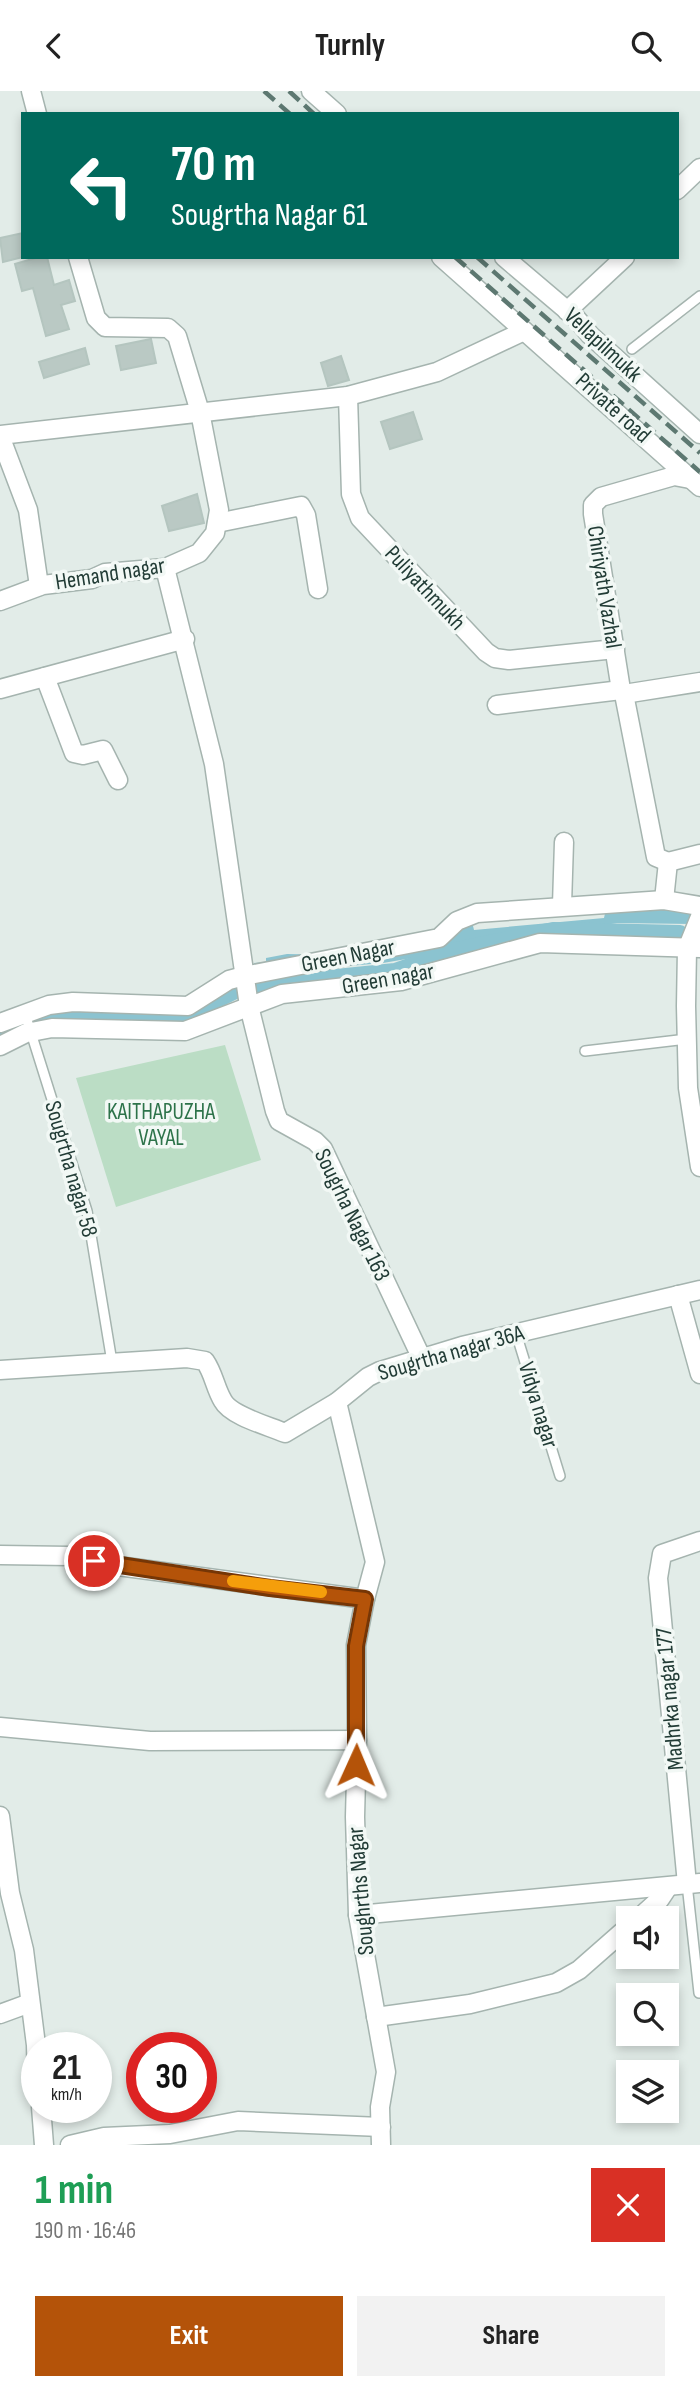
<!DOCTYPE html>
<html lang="en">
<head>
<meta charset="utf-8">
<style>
	:root { --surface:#fff; --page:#f2f2f2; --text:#222; --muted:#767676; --accent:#b45309 }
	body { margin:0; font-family:"Sofia Sans Condensed",sans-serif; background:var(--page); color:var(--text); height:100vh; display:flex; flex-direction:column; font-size:26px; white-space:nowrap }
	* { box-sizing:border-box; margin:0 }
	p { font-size:23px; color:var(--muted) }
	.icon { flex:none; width:38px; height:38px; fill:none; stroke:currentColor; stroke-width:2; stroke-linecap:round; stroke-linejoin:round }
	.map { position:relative; height:2054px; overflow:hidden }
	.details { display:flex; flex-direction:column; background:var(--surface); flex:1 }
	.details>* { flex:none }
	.top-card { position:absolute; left:21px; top:21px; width:658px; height:147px; border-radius:0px; box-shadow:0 4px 10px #0003; background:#00695c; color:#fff; overflow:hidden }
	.controls { position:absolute; left:616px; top:1815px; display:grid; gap:14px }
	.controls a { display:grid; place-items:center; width:63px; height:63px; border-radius:0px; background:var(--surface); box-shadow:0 4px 10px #0003; font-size:35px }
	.speed { position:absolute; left:21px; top:1941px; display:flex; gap:14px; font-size:35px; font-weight:700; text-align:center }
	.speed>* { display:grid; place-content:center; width:91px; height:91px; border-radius:50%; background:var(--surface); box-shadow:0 4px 10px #0003; line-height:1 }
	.speed small { font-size:18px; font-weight:400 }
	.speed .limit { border:10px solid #d22; background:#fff; color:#111 }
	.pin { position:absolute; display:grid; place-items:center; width:60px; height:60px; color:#fff; margin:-30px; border:4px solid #fff; border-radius:50%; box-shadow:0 2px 7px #0007 }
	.me { position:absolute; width:77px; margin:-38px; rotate:1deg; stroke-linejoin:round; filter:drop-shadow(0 0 5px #0008) }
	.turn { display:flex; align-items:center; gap:24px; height:147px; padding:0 35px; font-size:32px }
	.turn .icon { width:91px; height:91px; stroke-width:2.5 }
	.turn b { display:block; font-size:49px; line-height:60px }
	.round { display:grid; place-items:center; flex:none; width:74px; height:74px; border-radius:0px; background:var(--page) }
	.summary { display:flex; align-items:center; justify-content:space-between; height:119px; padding:0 35px }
	h1 { font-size:42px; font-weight:700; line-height:52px; color:#1e9e55 }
	.action { display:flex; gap:14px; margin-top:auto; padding:14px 35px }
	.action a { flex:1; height:80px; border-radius:0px; background:var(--accent); color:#fff; font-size:28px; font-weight:700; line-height:80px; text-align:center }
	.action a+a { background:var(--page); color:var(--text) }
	header { display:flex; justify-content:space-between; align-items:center; height:91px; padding:0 35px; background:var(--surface); font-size:32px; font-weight:700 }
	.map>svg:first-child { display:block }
	.green { fill:#bbddc5 }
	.water { fill:#8bc3d0 }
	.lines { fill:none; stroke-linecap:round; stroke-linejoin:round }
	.canal { stroke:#8bc3d0; stroke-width:16 }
	.building { fill:#bac9c4; stroke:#b4c5bf; stroke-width:2 }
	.lane-casing { stroke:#a5b4af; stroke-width:12 }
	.street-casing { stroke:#a5b4af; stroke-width:21 }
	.lane { stroke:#fff; stroke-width:9 }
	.street { stroke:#fff; stroke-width:18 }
	.rail { stroke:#5d7871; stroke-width:4.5; stroke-dasharray:14 7; stroke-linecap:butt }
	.route-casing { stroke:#753606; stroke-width:18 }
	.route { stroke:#b45309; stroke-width:12 }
	.slow { stroke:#f59e0b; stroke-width:12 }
	.labels { text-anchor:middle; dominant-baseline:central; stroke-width:7; stroke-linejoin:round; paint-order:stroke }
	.street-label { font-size:23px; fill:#223c36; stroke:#f2f8f5 }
	.park-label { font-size:23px; fill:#2d734a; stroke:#f2f8f5 }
</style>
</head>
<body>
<header><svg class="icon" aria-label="back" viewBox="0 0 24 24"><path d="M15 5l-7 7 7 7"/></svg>Turnly<svg class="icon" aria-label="search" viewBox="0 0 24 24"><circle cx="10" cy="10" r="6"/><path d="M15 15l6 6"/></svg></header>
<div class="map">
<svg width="700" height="2054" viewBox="0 0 700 2054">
	<rect width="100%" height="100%" fill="#e2ece8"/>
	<polygon class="green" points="225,954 261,1069 116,1116 76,987"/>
	<polygon class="water" points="655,816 699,818 691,833 617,832 551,843 503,845 459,852 424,865 383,872 255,883 254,872 266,871 266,867 287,863 335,864 472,831 474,839 604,827 606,818"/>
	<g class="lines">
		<g class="canal">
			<polyline points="258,894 395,880 455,859 553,839 680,842"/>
			<polyline points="0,941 35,927 71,921 172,932 235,900"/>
		</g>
	</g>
	<g class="building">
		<polygon points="23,142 23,166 3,171 0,147"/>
		<polygon points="39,166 47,166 54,194 69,189 75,210 61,214 69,238 46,245 33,197 22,200 15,173"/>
		<polygon points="151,248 156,272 121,279 116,255"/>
		<polygon points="85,257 89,273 44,287 39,271"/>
		<polygon points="341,265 349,289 328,295 321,272"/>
		<polygon points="413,321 422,348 390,358 381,331"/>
		<polygon points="197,403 204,432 169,440 162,415"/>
	</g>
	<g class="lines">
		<defs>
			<g id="lane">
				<polyline points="632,258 700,205"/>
				<polyline points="27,929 87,1120 112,1271"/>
				<polyline points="585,960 687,948"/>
				<polyline points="516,1242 560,1385"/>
				<polyline points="687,1793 699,1902"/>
			</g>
			<g id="street">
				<polyline points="31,0 37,23"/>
				<polyline points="311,0 337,23"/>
				<polyline points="677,99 700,77"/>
				<polyline points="441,166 700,396"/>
				<polyline points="504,166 576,227 590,244 700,343"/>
				<polyline points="567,220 625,166"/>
				<polyline points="348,305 351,403 360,427 486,561 495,567 509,569 615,558"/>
				<polyline points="0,344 348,305 437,281 524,240"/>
				<polyline points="0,345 28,419 39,495"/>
				<polyline points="690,388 674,385 601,406 593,414 593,423 621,599 624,603 700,591"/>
				<polyline points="217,432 301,415 306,424 318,498"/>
				<polyline points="165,477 214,673 249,915 275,1020 279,1030 315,1050 323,1058 422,1268"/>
				<polyline points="0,510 43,494 92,488 105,482 165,477 199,462 215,442 219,419 200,321 177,245 168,237 105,236 96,227 78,166"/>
				<polyline points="45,586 74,662 83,664 103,659 118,689"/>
				<polyline points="0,598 185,548"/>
				<polyline points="624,603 656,766 668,771"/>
				<polyline points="497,614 621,599"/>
				<polyline points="664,809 668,771 700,763"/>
				<polyline points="562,814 564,751"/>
				<polyline points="700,826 687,858 686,915 688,997 700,1076"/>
				<polyline points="0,932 49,914 73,911 188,915 229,889 244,885 439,847 457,830 477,822 664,809 700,815"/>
				<polyline points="0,955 26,942 52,937 185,940 282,903 401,890 540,852 700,857"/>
				<polyline points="678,1204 700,1283"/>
				<path d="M0,1279L187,1267L205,1270C214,1283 215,1297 223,1310C231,1325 269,1335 285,1342L337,1311L368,1286L380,1280L462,1255L700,1199"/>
				<polyline points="337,1311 375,1471 365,1508"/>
				<polyline points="0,1464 70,1465 118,1475 365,1508 356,1554 357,1649"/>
				<polyline points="0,1636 150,1650 357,1649 355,1726 358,1824 386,1981 380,2016 381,2054"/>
				<polyline points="0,1725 10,1802 24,1859 36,1954 37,1994"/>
				<polyline points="687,1793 658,1487 662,1463 700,1450"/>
				<polyline points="358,1824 700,1792"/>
				<polyline points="639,1827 660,1808 668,1796"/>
				<polyline points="0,1923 30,1912"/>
				<polyline points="376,1926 470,1913 556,1892 579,1879 628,1836"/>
				<polyline points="41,2016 44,2054"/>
				<polyline points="70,2054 104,2046 170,2043 238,2030 381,2036"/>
			</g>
		</defs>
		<use href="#lane" class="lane-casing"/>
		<use href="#street" class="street-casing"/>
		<use href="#lane" class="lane"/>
		<use href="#street" class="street"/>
		<g class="rail">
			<polyline points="264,0 290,23"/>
			<polyline points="289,0 314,23"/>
			<polyline points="455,166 700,381"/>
			<polyline points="477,166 700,362"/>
		</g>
	</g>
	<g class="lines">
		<defs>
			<polyline id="route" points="94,1470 270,1497 365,1508 356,1555 356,1674"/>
		</defs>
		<use href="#route" class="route-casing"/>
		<use href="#route" class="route"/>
		<polyline class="slow" points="233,1490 321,1501"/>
	</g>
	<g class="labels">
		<g class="street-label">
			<text transform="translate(603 254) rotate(43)">Vellapilmukk</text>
			<text transform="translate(613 317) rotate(42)">Private road</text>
			<text transform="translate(110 483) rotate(-9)">Hemand nagar</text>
			<text transform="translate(604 496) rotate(81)">Chiriyath Vazhal</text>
			<text transform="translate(425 497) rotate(47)">Puliyathmukh</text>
			<text transform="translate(348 865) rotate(-11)">Green Nagar</text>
			<text transform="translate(388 888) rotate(-10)">Green nagar</text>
			<text transform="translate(71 1078) rotate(74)">Sougrtha nagar 58</text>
			<text transform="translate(352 1124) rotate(64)">Sougrha Nagar 163</text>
			<text transform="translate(451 1262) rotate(-16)">Sougrtha nagar 36A</text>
			<text transform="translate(538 1314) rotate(73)">Vidya nagar</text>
			<text transform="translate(670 1608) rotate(-95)">Madhrka nagar 177</text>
			<text transform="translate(361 1800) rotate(-95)">Soughrths Nagar</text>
		</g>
		<g class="park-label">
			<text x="161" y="1021">KAITHAPUZHA<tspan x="161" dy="26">VAYAL</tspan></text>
		</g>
	</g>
</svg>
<div class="controls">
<a><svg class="icon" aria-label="sound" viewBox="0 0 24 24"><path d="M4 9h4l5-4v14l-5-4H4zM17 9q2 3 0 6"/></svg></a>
<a><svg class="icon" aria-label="search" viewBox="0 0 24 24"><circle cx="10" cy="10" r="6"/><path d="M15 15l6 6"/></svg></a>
<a><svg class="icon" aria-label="layers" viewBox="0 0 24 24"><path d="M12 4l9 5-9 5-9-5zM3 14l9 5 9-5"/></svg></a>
</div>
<div class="speed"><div>21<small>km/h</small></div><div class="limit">30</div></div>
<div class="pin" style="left:94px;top:1470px;background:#d93025"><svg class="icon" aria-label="arrive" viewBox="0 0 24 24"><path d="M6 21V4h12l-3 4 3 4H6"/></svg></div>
<svg class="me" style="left:356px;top:1674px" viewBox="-20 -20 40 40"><path d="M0-17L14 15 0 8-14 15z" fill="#b45309" stroke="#fff" stroke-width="4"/></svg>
<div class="top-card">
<div class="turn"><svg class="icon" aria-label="left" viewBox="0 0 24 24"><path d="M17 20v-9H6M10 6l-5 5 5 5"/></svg><div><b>70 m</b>Sougrtha Nagar 61</div></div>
</div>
</div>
<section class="details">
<div class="summary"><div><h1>1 min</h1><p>190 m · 16:46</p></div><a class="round" style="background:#d93025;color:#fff"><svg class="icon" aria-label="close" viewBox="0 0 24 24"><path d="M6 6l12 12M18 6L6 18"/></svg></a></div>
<div class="action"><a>Exit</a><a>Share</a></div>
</section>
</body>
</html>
